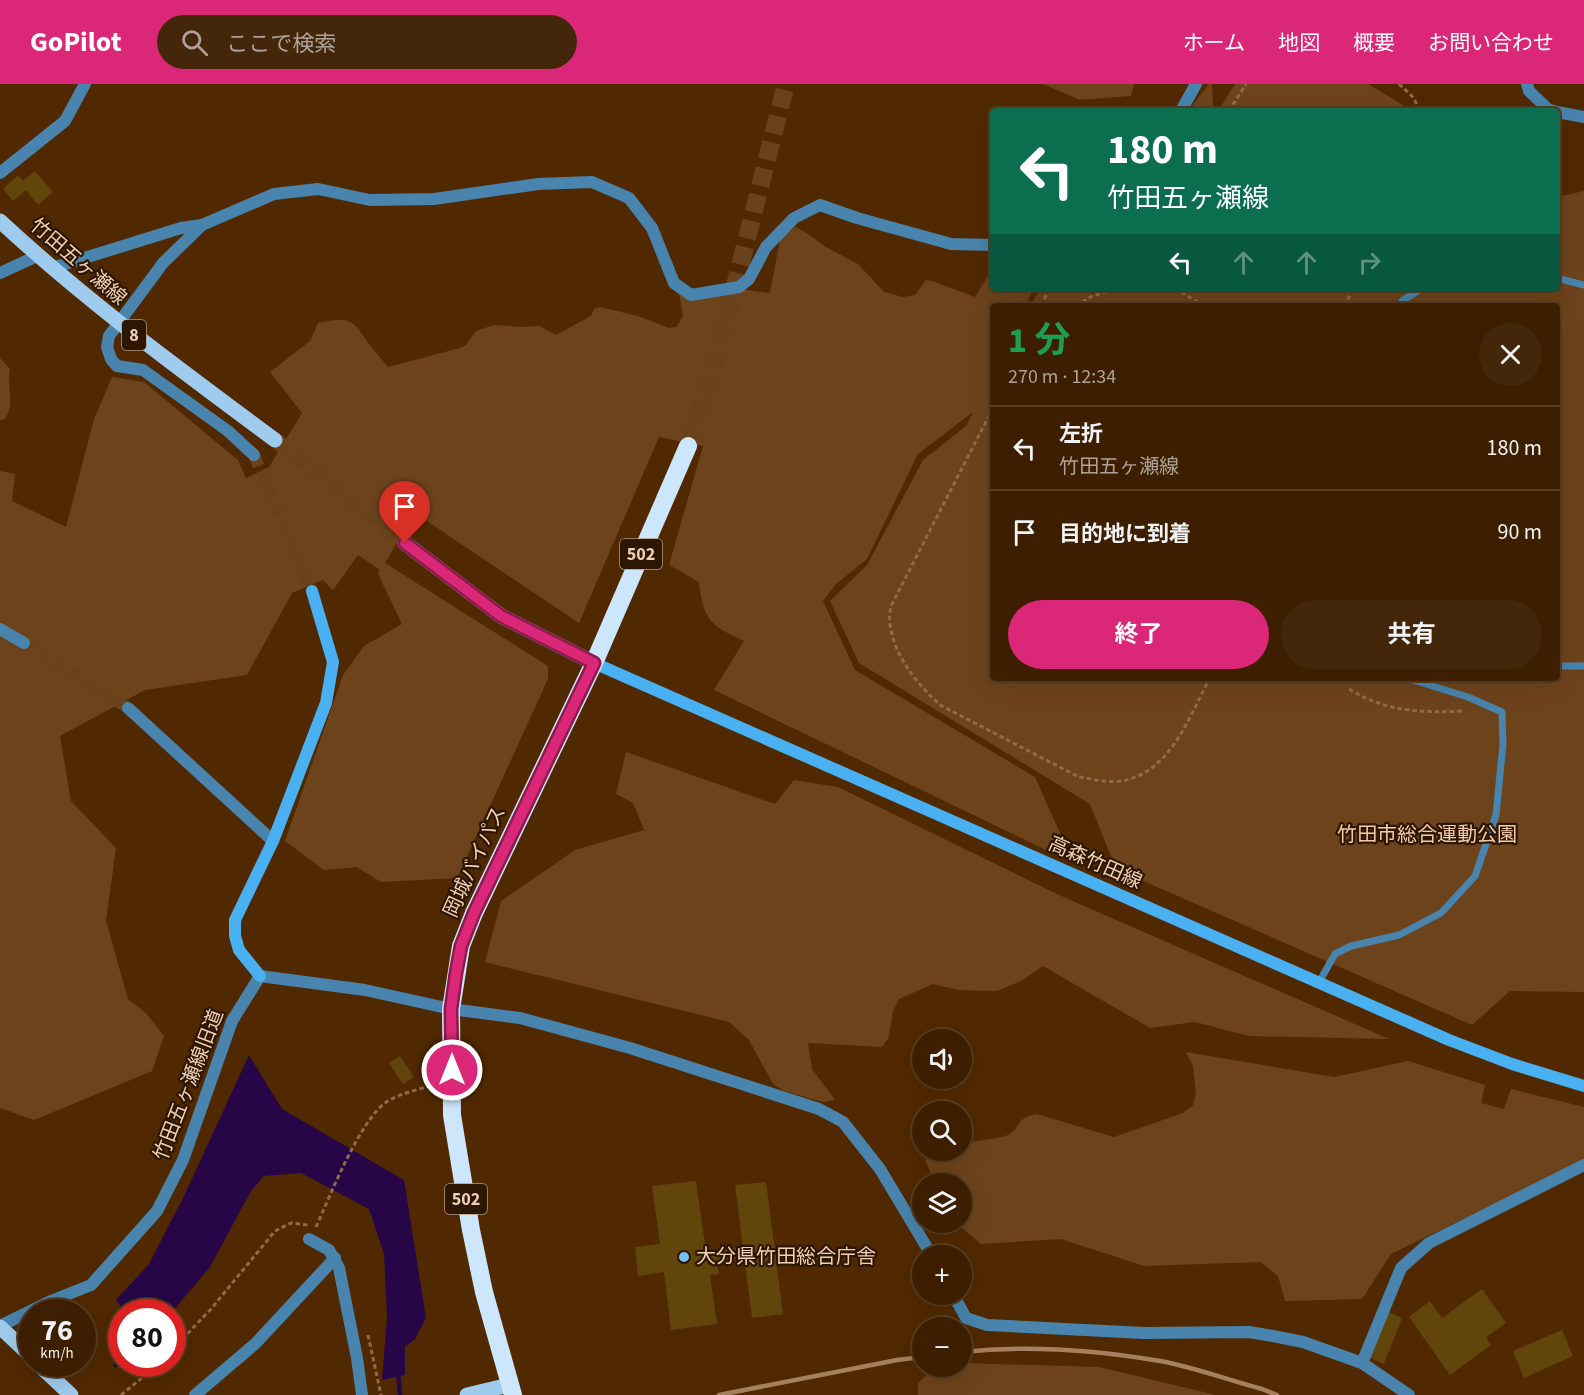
<!DOCTYPE html>
<html lang="ja">
<head>
<meta charset="utf-8">
<style>
	:root { --surface:#3d1f00; --page:#44270a; --text:#f1f3f6; --muted:#ada299; --line:#563d22; --accent:#db2777 }
	body { margin:0; font-family:"Source Sans 3","Noto Sans JP",sans-serif; background:var(--page); color:var(--text); height:100vh; display:flex; flex-direction:column; font-size:22px; white-space:nowrap }
	* { box-sizing:border-box; margin:0 }
	p { font-size:20px; color:var(--muted) }
	.icon { flex:none; width:33px; height:33px; fill:none; stroke:currentColor; stroke-width:2; stroke-linecap:round; stroke-linejoin:round }
	.map { position:relative; flex:1; overflow:hidden }
	.drawer { position:absolute; left:990px; top:219px; width:570px; height:378px; display:flex; flex-direction:column; background:var(--surface); border-radius:6px; box-shadow:0 6px 24px #0002,0 0 0 2px var(--line) }
	.drawer>* { flex:none }
	.top-card { position:absolute; left:990px; top:24px; width:570px; height:183px; border-radius:6px; box-shadow:0 6px 24px #0002,0 0 0 2px var(--line); background:#0b6e4f; color:#fff; overflow:hidden }
	.fabs { position:absolute; left:912px; top:945px; display:grid; gap:12px }
	.fabs a { display:grid; place-items:center; width:60px; height:60px; border-radius:50%; background:var(--surface); box-shadow:0 6px 24px #0002,0 0 0 2px var(--line); font-size:30px }
	.speed { position:absolute; left:18px; top:1215px; display:flex; gap:12px; font-size:30px; font-weight:700; text-align:center }
	.speed>* { display:grid; place-content:center; width:78px; height:78px; border-radius:50%; background:var(--surface); box-shadow:0 6px 24px #0002,0 0 0 2px var(--line); line-height:1 }
	.speed small { font-size:15px; font-weight:400 }
	.speed .limit { border:9px solid #d22; background:#fff; color:#111 }
	.pin { position:absolute; display:grid; place-items:center; width:51px; height:51px; color:#fff; margin:-62px -26px; border-radius:50% 50% 50% 0; rotate:-45deg; box-shadow:0 0 6px #0007 }
	.pin .icon { rotate:45deg }
	.me { position:absolute; width:66px; margin:-33px; rotate:0deg; stroke-linejoin:round; filter:drop-shadow(0 0 4px #0008) }
	.turn { display:flex; align-items:center; gap:21px; height:126px; padding:0 18px; font-size:27px }
	.turn .icon { width:78px; height:78px; stroke-width:2.5 }
	.turn b { display:block; font-size:42px; line-height:51px }
	.lanes { display:flex; align-items:center; height:57px; padding:0 18px; background:#0003; justify-content:center; gap:30px; direction:ltr }
	.lanes .off { opacity:.35 }
	.round { display:grid; place-items:center; flex:none; width:63px; height:63px; border-radius:32px; background:var(--page) }
	.headline { display:flex; align-items:center; justify-content:space-between; height:102px; padding:0 18px }
	h1 { font-size:36px; font-weight:700; line-height:45px; color:#1e9e55 }
	.primary-button { display:flex; gap:12px; margin-top:auto; padding:12px 18px }
	.primary-button a { flex:1; height:69px; border-radius:36px; background:var(--accent); color:#fff; font-size:24px; font-weight:700; line-height:69px; text-align:center }
	.primary-button a+a { background:var(--page); color:var(--text) }
	ul { padding:0; list-style:none }
	li { display:flex; align-items:center; gap:18px; height:84px; padding:0 18px; border-top:2px solid var(--line) }
	li div { flex:1 }
	li b { display:block; font-size:22px }
	li em { font-style:normal }
	header { display:flex; align-items:center; gap:36px; box-sizing:border-box; height:84px; padding:0 30px; background:var(--accent); color:#fff }
	header strong { font-size:28px }
	nav { display:flex; gap:33px; margin-inline-start:auto; font-size:21px }
	.search { width:420px; height:54px; background:var(--page); display:flex; align-items:center; gap:15px; box-sizing:border-box; padding:0 21px; border-radius:33px; color:var(--muted); font-size:22px }
	.map>svg:first-child { display:block }
	.green { fill:#6d431c }
	.water { fill:#270647 }
	.lines { fill:none; stroke-linecap:round; stroke-linejoin:round }
	.stream { stroke:#270647; stroke-width:4.5 }
	.building { fill:#61450b }
	.street-tunnel { stroke:#69421b; stroke-width:12; stroke-dasharray:12 6; stroke-linecap:butt }
	.primary-tunnel { stroke:#69421b; stroke-width:15; stroke-dasharray:15 8; stroke-linecap:butt }
	.highway-tunnel { stroke:#69421b; stroke-width:18; stroke-dasharray:18 9; stroke-linecap:butt }
	.path { stroke:#906b48; stroke-width:3; stroke-dasharray:4.5 3; stroke-linecap:butt }
	.lane { stroke:#4884ad; stroke-width:7 }
	.street { stroke:#4884ad; stroke-width:12 }
	.secondary { stroke:#49b0f2; stroke-width:12 }
	.primary { stroke:#9fccee; stroke-width:15 }
	.highway { stroke:#cce6fb; stroke-width:18 }
	.rail { stroke:#a4805f; stroke-width:4.5 }
	.route-casing { stroke:#8e194d; stroke-width:15 }
	.route { stroke:#db2777; stroke-width:10 }
	.poi-dot { fill:#73c0f6; stroke:#2d1602; stroke-width:2 }
	.labels { text-anchor:middle; dominant-baseline:central; stroke-width:4.5; stroke-linejoin:round; paint-order:stroke }
	.shield { fill:#2d1602; stroke:#b5987f; stroke-width:1.5 }
	.shield-label { font-size:18px; font-weight:bold; fill:#efcfb5 }
	.street-label { font-size:20px; fill:#efcfb5; stroke:#2d1602 }
	.park-label { font-size:20px; fill:#f5caa8; stroke:#2d1602 }
	.poi-label { font-size:20px; fill:#efcfb5; stroke:#2d1602; text-anchor:start }
</style>
</head>
<body>
<header>
<strong>GoPilot</strong>
<div class="search"><svg class="icon" aria-label="search" viewBox="0 0 24 24"><circle cx="10" cy="10" r="6"/><path d="M15 15l6 6"/></svg>ここで検索</div>
<nav><a>ホーム</a><a>地図</a><a>概要</a><a>お問い合わせ</a></nav>
</header>
<div class="map">
<svg width="1584" height="1311" viewBox="0 0 1584 1311">
	<rect width="100%" height="100%" fill="#512900"/>
	<g class="green">
		<polygon points="1043,0 1134,0 1131,12 1080,16"/>
		<polygon points="1209,0 1212,0 1213,27 1188,27"/>
		<polygon points="1235,0 1368,0 1413,27 1218,27"/>
		<path d="M1584,107V908L1510,907L1472,941L1116,785L1090,720L859,579L830,517L867,481L923,376L966,342L973,328L918,370L867,475L835,501L823,517L855,586L1035,693L1060,749L1046,766L714,606L744,557C711,542 703,536 699,498L669,481L703,362L659,353L579,539L415,429L385,479L548,582V595L457,794L381,798L357,783L324,786L285,757L343,591L364,562L402,540L378,490L380,486L358,471L333,506L323,496L292,509L247,591L145,606L60,652L71,717L116,764L106,837L128,915L146,929L164,952L152,987L34,1036L0,1024V387L15,390L12,417L66,443L94,335L112,293L144,298L238,376L246,394L269,383L302,329L270,288L310,257L318,239C351,232 352,235 369,260C375,268 382,275 388,283L460,264L466,261L476,247L494,241L520,243L539,242L556,251L591,232L594,225L600,223L638,232L669,244L676,243L683,233L679,208L732,204L770,209L780,155L795,143L807,149L824,162L858,180L884,208L903,213L915,211L926,196L932,197L975,213L993,184V204H1033L1026,222H993V594H1557V222H1031L1038,208L1047,204H1557V113Z"/>
		<path d="M0,274L10,285C6,305 16,318 5,335L0,336Z"/>
		<polygon points="626,668 775,720 794,696 838,703 1059,811 1389,955 1249,952 1195,938 1150,944 1043,882 1021,897 997,907 958,906 933,900 899,915 893,927 889,953 882,963 808,959 812,985 835,1016 823,1018 784,1007 773,1000 749,956 729,938 485,878 501,817 575,766 644,746 633,719 616,710"/>
		<path d="M1186,968L1334,993L1408,977L1485,1001L1481,1019L1504,1025L1511,1005L1584,1023V1076L1391,1170L1362,1215L1285,1217L1278,1192L1261,1178L1144,1182L1061,1155L981,1160L956,1139L962,1138V1100L935,1099L925,1076L948,1067L962,1066V1061C975,1055 998,1056 1008,1051C1022,1043 1015,1034 1037,1030L1114,1053L1183,1029L1193,1021L1196,1010L1193,982Z"/>
		<polygon points="962,1279 1099,1283 1216,1311 918,1311 918,1299 936,1283 962,1282"/>
	</g>
	<polygon class="water" points="249,971 282,1025 404,1096 426,1234 415,1255 405,1263 405,1291 382,1296 387,1233 384,1170 369,1125 301,1089 264,1092 251,1107 210,1183 172,1228 125,1228 116,1216 149,1180 184,1112"/>
	<g class="lines">
		<g class="stream">
			<polyline points="116,1281 122,1275"/>
			<polyline points="398,1287 400,1311"/>
		</g>
	</g>
	<g class="building">
		<polygon points="35,87 53,108 38,121 26,106 13,117 3,105 18,91 23,97"/>
		<polygon points="400,972 414,993 403,1000 389,979"/>
		<polygon points="696,1097 706,1168 743,1163 735,1101 766,1098 783,1230 752,1234 744,1173 707,1178 708,1181 717,1180 719,1190 710,1191 717,1240 671,1246 664,1188 638,1192 635,1163 660,1160 652,1102"/>
		<polygon points="1482,1205 1506,1239 1486,1253 1491,1261 1450,1291 1409,1233 1430,1217 1442,1234"/>
		<polygon points="1386,1227 1402,1234 1384,1280 1368,1273"/>
		<polygon points="1562,1246 1573,1272 1524,1294 1513,1267"/>
	</g>
	<g class="lines">
		<g class="street-tunnel">
			<polyline points="254,371 312,507"/>
			<polyline points="24,559 128,624"/>
		</g>
		<polyline class="primary-tunnel" points="275,356 405,459"/>
		<polyline class="highway-tunnel" points="688,362 725,241 786,0"/>
		<g class="path">
			<polyline points="1399,0 1412,12 1421,27"/>
			<polyline points="1229,27 1246,0"/>
			<polyline points="1175,204 1204,222"/>
			<polyline points="1041,222 1048,207 1053,204"/>
			<polyline points="1076,222 1090,213 1117,204"/>
			<polyline points="1344,222 1354,204"/>
			<path d="M993,324L891,522C890,528 889,535 890,541C895,573 917,600 940,621L1079,693C1092,695 1107,699 1121,697C1171,689 1189,632 1210,594"/>
			<path d="M1349,605C1386,628 1421,629 1464,627"/>
			<path d="M316,1143C330,1112 361,1033 388,1017C401,1009 418,1006 432,1001"/>
			<polyline points="368,1251 381,1311"/>
			<polyline points="172,1266 211,1225 275,1147 291,1139 308,1141"/>
			<polyline points="121,1311 159,1280"/>
		</g>
		<g class="lane">
			<polyline points="1557,194 1584,201"/>
			<polyline points="1400,222 1402,217 1422,204"/>
			<polyline points="1557,582 1584,582"/>
			<polyline points="1318,900 1335,870 1351,862 1399,851 1441,829 1475,792 1496,731 1503,660 1502,628 1468,613 1413,596 1411,594"/>
		</g>
		<g class="street">
			<polyline points="1527,0 1529,7 1549,26 1554,27"/>
			<polyline points="1181,27 1196,0"/>
			<polyline points="1557,28 1584,33"/>
			<polyline points="0,89 65,37 85,0"/>
			<polyline points="202,141 163,179 109,252 107,263 111,275 117,282 143,286 228,347 254,371"/>
			<polyline points="52,184 181,144 202,141 274,110 318,105 370,116 434,115 538,100 592,98 629,114 652,144 674,199 691,211 739,203 749,195 766,163 794,134 820,121 857,134 951,160 993,161"/>
			<polyline points="0,189 37,172"/>
			<polyline points="0,545 24,559"/>
			<polyline points="128,624 273,757"/>
			<polyline points="309,1155 329,1166 339,1184 357,1274 362,1311"/>
			<polyline points="953,1210 966,1234 987,1241 1144,1249 1249,1248 1273,1252 1303,1258 1362,1279 1409,1311"/>
			<polyline points="0,1242 51,1217 91,1201 157,1127 183,1076 232,937 260,892 365,906 451,925 520,934 630,964 819,1025 843,1038 880,1085 932,1172"/>
			<polyline points="1362,1279 1401,1184 1429,1159 1584,1081"/>
			<polyline points="195,1311 256,1259 335,1174"/>
		</g>
		<g class="secondary">
			<polyline points="594,579 1449,956 1512,980 1584,1002"/>
			<polyline points="260,892 239,866 235,852 235,836 273,757 326,619 333,578 312,507"/>
		</g>
		<g class="primary">
			<path d="M0,137C86,217 181,286 275,356"/>
			<polyline points="405,459 501,532 594,579"/>
			<polyline points="0,1243 32,1273"/>
			<polyline points="38,1280 71,1311"/>
			<polyline points="467,1311 509,1301"/>
		</g>
		<polyline class="highway" points="513,1311 484,1208 471,1146 452,1031 451,925 461,862 474,829 594,579 688,362"/>
		<g class="rail">
			<path d="M962,1268C1027,1261 1095,1266 1160,1277C1194,1283 1228,1296 1262,1305L1277,1311"/>
			<polyline points="719,1311 897,1276 922,1273"/>
		</g>
	</g>
	<g class="lines">
		<defs>
			<polyline id="route" points="405,459 501,532 594,579 474,829 461,862 456,889 451,925 452,986"/>
		</defs>
		<use href="#route" class="route-casing"/>
		<use href="#route" class="route"/>
	</g>
	<circle class="poi-dot" cx="684" cy="1173" r="6"/>
	<g class="labels">
		<g class="shield">
			<rect x="122" y="236" width="24" height="30" rx="4.5"/>
			<rect x="620" y="455" width="42" height="30" rx="4.5"/>
			<rect x="445" y="1100" width="42" height="30" rx="4.5"/>
		</g>
		<g class="shield-label">
			<text x="134" y="251">8</text>
			<text x="641" y="470">502</text>
			<text x="466" y="1115">502</text>
		</g>
		<g class="street-label">
			<text transform="translate(78 178) rotate(41)">竹田五ヶ瀬線</text>
			<text transform="translate(475 778) rotate(-65)">岡城バイパス</text>
			<text transform="translate(1095 779) rotate(24)">高森竹田線</text>
			<text transform="translate(189 1001) rotate(-69)">竹田五ヶ瀬線旧道</text>
		</g>
		<g class="park-label">
			<text x="1427" y="751">竹田市総合運動公園</text>
		</g>
		<g class="poi-label">
			<text x="696" y="1173">大分県竹田総合庁舎</text>
		</g>
	</g>
</svg>
<div class="fabs">
<a><svg class="icon" aria-label="sound" viewBox="0 0 24 24"><path d="M4 9h4l5-4v14l-5-4H4zM17 9q2 3 0 6"/></svg></a>
<a><svg class="icon" aria-label="search" viewBox="0 0 24 24"><circle cx="10" cy="10" r="6"/><path d="M15 15l6 6"/></svg></a>
<a><svg class="icon" aria-label="layers" viewBox="0 0 24 24"><path d="M12 4l9 5-9 5-9-5zM3 14l9 5 9-5"/></svg></a>
<a>+</a>
<a>−</a>
</div>
<div class="speed"><div>76<small>km/h</small></div><div class="limit">80</div></div>
<div class="pin" style="left:405px;top:459px;background:#d93025"><svg class="icon" aria-label="arrive" viewBox="0 0 24 24"><path d="M6 21V4h12l-3 4 3 4H6"/></svg></div>
<svg class="me" style="left:452px;top:986px" viewBox="-20 -20 40 40"><circle r="17" fill="#db2777" stroke="#fff" stroke-width="3"/><path d="M0-11L8 9 0 5-8 9z" fill="#fff"/></svg>
<div class="top-card">
<div class="turn"><svg class="icon" aria-label="left" viewBox="0 0 24 24"><path d="M17 20v-9H6M10 6l-5 5 5 5"/></svg><div><b>180 m</b>竹田五ヶ瀬線</div></div>
<div class="lanes"><svg class="icon" aria-label="left" viewBox="0 0 24 24"><path d="M17 20v-9H6M10 6l-5 5 5 5"/></svg><svg class="icon off" aria-label="ahead" viewBox="0 0 24 24"><path d="M12 20V5M6 11l6-6 6 6"/></svg><svg class="icon off" aria-label="ahead" viewBox="0 0 24 24"><path d="M12 20V5M6 11l6-6 6 6"/></svg><svg class="icon off" aria-label="right" viewBox="0 0 24 24"><path d="M7 20v-9h11M14 6l5 5-5 5"/></svg></div>
</div>
<section class="drawer">
<div class="headline"><div><h1>1 分</h1><p>270 m · 12:34</p></div><a class="round"><svg class="icon" aria-label="close" viewBox="0 0 24 24"><path d="M6 6l12 12M18 6L6 18"/></svg></a></div>
<ul>
<li><svg class="icon" aria-label="left" viewBox="0 0 24 24"><path d="M17 20v-9H6M10 6l-5 5 5 5"/></svg><div><b>左折</b><p>竹田五ヶ瀬線</p></div><em>180 m</em></li>
<li><svg class="icon" aria-label="arrive" viewBox="0 0 24 24"><path d="M6 21V4h12l-3 4 3 4H6"/></svg><div><b>目的地に到着</b></div><em>90 m</em></li>
</ul>
<div class="primary-button"><a>終了</a><a>共有</a></div>
</section>
</div>
</body>
</html>
